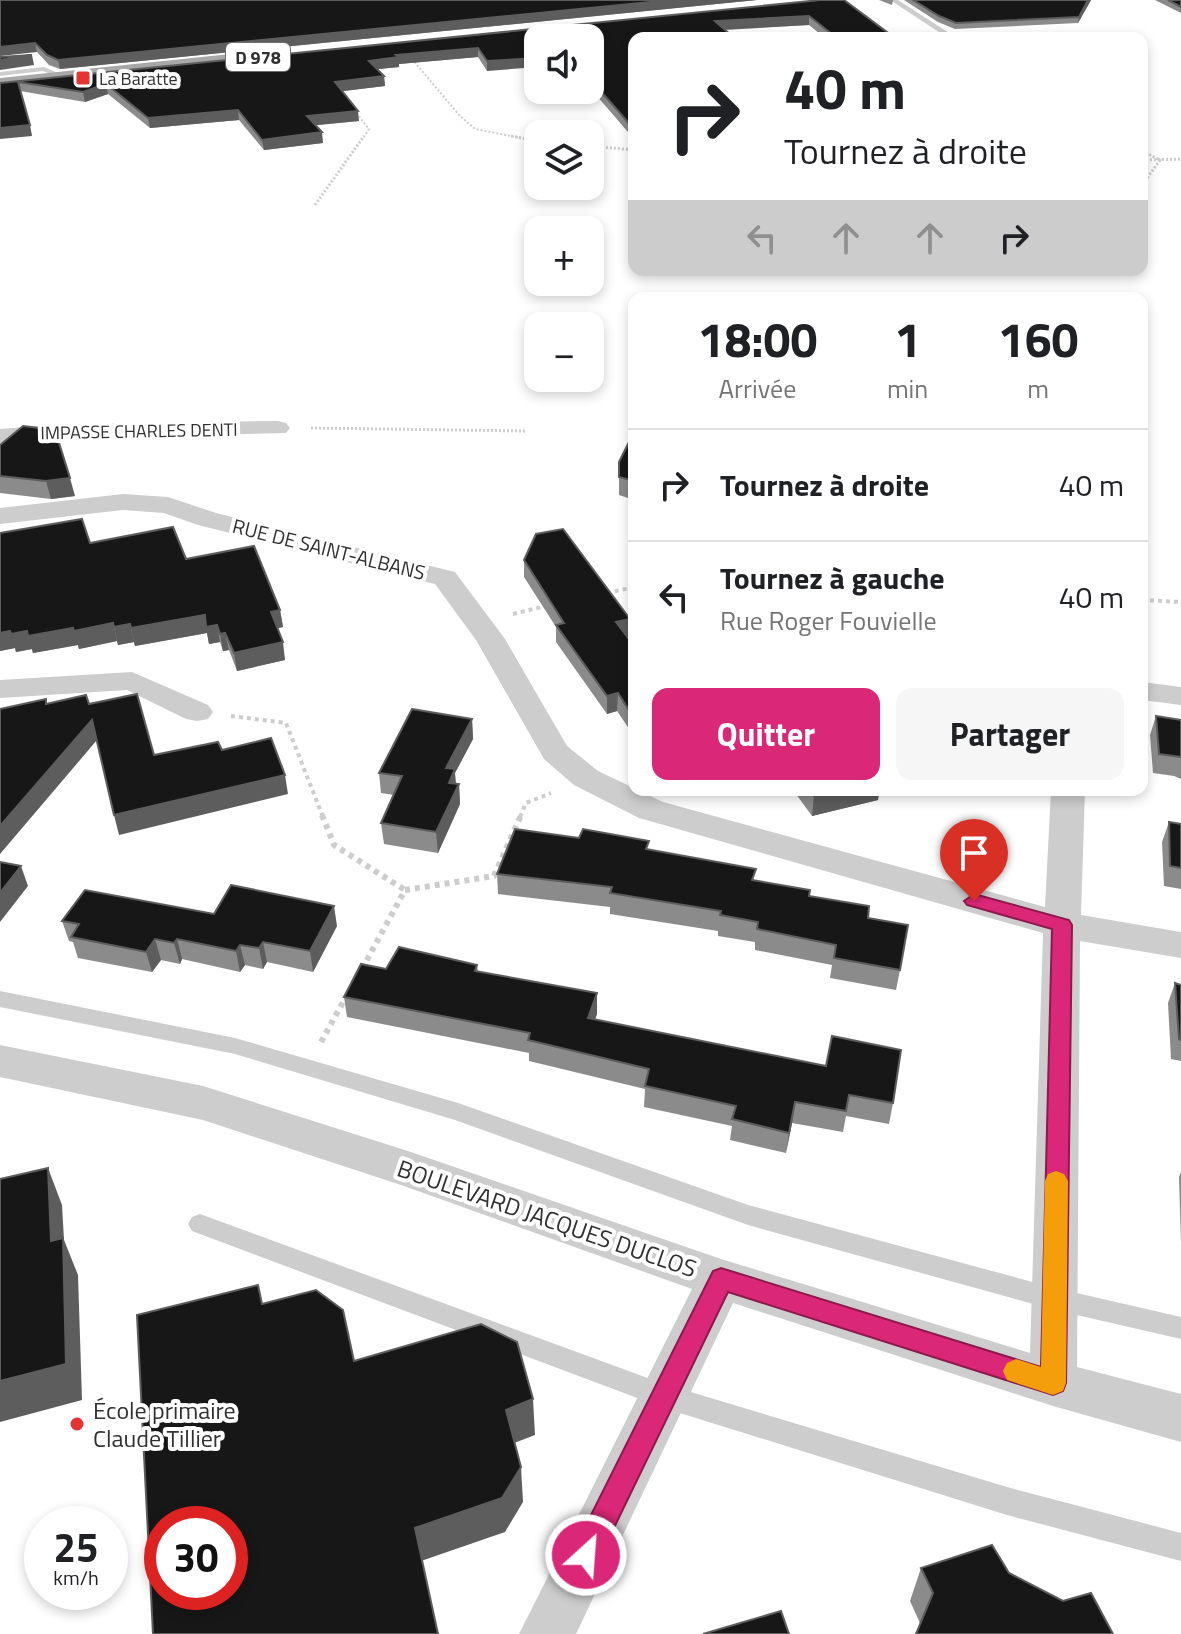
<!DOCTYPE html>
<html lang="fr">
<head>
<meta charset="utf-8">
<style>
	:root { --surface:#fff; --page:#f6f6f6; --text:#202124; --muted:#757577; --line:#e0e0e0; --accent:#db2777 }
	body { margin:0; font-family:"Titillium Web",sans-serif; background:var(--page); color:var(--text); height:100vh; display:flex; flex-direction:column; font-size:30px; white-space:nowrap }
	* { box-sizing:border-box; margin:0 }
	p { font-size:26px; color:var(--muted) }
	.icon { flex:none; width:44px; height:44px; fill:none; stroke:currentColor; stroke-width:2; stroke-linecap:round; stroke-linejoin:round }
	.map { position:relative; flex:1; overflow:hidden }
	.drawer { position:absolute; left:628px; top:292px; width:520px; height:504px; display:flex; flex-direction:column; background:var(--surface); border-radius:16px; box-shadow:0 4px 12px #0003 }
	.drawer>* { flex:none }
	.hud { position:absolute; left:628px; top:32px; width:520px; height:244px; border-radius:16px; box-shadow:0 4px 12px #0003; background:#fff; color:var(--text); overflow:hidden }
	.buttons { position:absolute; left:524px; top:24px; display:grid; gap:16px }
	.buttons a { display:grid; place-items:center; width:80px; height:80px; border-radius:16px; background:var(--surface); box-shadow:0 4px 12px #0003; font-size:40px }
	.speed { position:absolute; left:24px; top:1506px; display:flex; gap:16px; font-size:40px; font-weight:700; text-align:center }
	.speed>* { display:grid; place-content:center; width:104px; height:104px; border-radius:50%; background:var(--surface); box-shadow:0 4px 12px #0003; line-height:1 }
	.speed small { font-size:20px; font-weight:400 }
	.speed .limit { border:12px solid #d22; background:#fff; color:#111 }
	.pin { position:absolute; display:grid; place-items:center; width:68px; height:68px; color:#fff; margin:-82px -34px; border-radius:50% 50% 50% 0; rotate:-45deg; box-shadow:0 0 8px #0007 }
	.pin .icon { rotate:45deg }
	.me { position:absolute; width:88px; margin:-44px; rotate:26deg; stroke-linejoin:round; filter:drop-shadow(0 0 6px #0008) }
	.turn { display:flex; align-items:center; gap:28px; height:168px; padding:0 24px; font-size:36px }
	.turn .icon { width:104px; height:104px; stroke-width:2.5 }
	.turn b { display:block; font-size:56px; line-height:68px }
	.lanes { display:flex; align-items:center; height:76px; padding:0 24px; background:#0003; justify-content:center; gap:40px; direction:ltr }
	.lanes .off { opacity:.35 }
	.eta { display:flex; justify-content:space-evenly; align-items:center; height:136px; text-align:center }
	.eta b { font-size:48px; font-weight:700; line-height:56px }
	.action { display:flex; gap:16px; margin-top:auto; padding:16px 24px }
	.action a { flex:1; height:92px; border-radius:16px; background:var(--accent); color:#fff; font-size:32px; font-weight:700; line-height:92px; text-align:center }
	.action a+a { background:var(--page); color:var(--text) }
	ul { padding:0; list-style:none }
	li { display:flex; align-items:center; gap:24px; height:112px; padding:0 24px; border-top:2px solid var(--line) }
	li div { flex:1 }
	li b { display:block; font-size:30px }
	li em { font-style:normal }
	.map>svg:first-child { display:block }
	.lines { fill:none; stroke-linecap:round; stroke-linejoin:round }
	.path-far3 { stroke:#cdcdcd; stroke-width:2; stroke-dasharray:2 2; stroke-linecap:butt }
	.path-far2 { stroke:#cdcdcd; stroke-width:3; stroke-dasharray:2 2; stroke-linecap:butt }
	.path-far1 { stroke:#cdcdcd; stroke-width:4; stroke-dasharray:4 4; stroke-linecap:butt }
	.path { stroke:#cdcdcd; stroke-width:6; stroke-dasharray:5 5; stroke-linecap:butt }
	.lane { fill:#cdcdcd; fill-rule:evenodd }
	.street { fill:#cdcdcd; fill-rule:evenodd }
	.primary { fill:#a8a8a8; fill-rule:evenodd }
	.wall { fill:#8b8b8b }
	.shaded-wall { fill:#5d5d5d }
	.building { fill:#171717; stroke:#5d5d5d; stroke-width:2; fill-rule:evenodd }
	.route { fill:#db2777; stroke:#8e194d; stroke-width:2 }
	.slow { fill:#f59e0b }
	.poi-dot { fill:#e63433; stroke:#fff; stroke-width:3 }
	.labels { text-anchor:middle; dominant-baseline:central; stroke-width:8; stroke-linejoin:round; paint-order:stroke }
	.shield { fill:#fff; stroke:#6e6e6e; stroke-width:2 }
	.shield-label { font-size:18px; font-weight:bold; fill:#303030 }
	.far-poi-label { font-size:18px; fill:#303030; stroke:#fff; text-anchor:start }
	.far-street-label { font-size:18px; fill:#303030; stroke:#fff }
	.street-label { font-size:20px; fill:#303030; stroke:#fff }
	.near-street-label { font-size:24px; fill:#303030; stroke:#fff }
	.near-poi-label { font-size:24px; fill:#303030; stroke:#fff; text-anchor:start }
</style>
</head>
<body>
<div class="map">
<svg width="1181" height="1634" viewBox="0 0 1181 1634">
	<rect width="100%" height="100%" fill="#fff"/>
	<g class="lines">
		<g class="path-far3">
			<polyline points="412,59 460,116 475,129 521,138"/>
			<polyline points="354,110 369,129 363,138"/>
		</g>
		<g class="path-far2">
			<polyline points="511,136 538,141"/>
			<polyline points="590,146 634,150"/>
			<polyline points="1142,151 1160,160 1142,185"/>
			<polyline points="1142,160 1181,159"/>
			<polyline points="315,205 364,136"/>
			<polyline points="311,428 527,431"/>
		</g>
		<g class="path-far1">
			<polyline points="607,593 634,587"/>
			<polyline points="1142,600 1181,602"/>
			<polyline points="513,614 546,606"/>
			<polyline points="231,716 286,723 323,817"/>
			<polyline points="520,817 526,803 551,793"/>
		</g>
		<g class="path">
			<polyline points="322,815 334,845 405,890"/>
			<polyline points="362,969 405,890 494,876 521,815"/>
			<polyline points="321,1042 347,995"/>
		</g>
		<g class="lane">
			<polygon points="890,0 898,0 957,38 948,38"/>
			<polygon points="44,67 67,77 63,79 43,71 0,76 0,72"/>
			<polygon points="0,991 235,1038 458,1103 748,1205 1055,1288 1181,1317 1181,1339 1055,1310 748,1225 455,1120 235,1054 0,1007"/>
			<polygon points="200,1214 664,1384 1007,1487 1181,1533 1181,1561 1007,1515 664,1408 192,1231 188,1224 192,1217"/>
		</g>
		<g class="street">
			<polygon points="278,421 286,423 290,428 286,433 65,438 0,443 0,429 65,424"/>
			<polygon points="123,494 168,497 216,513 455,572 505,639 567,746 598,771 663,802 1045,907 1051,790 1085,790 1081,915 1181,932 1181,958 1080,941 1077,1367 1181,1394 1181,1442 1053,1406 733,1303 576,1634 519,1634 692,1289 404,1186 203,1120 0,1077 0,1045 203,1086 411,1152 721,1259 1030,1353 1043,933 639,818 574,785 544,759 476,640 435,584 198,525 164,513 123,510 0,524 0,508"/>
			<polygon points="132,672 208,705 213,712 208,719 197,721 186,719 127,690 0,698 0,680"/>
			<polygon points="1142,682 1181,687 1181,705 1142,700"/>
		</g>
		<polygon class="primary" points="240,53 247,55 249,59 247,63 0,90 0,78"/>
	</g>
	<g class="wall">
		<polygon points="0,0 757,0 60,69 49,65 37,52"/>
		<polygon points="820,0 895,38 825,38 809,25 725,30 634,38 634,139 590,88 590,38 487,71 478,57 399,64 399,67 377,69 384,76 385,86 342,91 359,121 315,125 323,143 264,150 239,120 150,128 108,94 85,102 20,91 32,136 0,83"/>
		<polygon points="879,0 893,0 892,5"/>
		<polygon points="904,0 1091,0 1078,23 955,29 938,22"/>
		<polygon points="1155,0 1181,0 1181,13"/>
		<polygon points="634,443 634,500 619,495 619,462"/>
		<polygon points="0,445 75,496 51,499 0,493"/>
		<polygon points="0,533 90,543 186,559 280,610 283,627 277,628 285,660 237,671 229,650 223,651 220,642 209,644 207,633 135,646 134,642 118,645 117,641 79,649 78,645 33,653 32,649 16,652 15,648 0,651"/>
		<polygon points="524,560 630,637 627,637 634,646 634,736 617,711 607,714 556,642 556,627 524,577"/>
		<polygon points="1156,716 1181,720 1181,779 1174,776 1153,773 1150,735"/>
		<polygon points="472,719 473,739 455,773 456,784 459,784 460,804 438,853 384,844 381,823 394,795 381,793 379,773"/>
		<polygon points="793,790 889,790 879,793 878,800 812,816"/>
		<polygon points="1169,822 1181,824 1181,889 1164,886 1162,842"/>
		<polygon points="649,849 810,896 868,918 900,970 896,990 830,978 832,965 755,950 755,942 718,936 718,931 610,914 610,907 498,894 497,874"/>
		<polygon points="214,914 337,926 313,972 267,962 263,969 245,965 240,972 182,959 180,964 161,960 152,972 78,958 73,942 69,941 62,921"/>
		<polygon points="477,965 478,972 597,993 597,1014 595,1019 893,1103 889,1124 846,1116 843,1132 792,1123 786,1153 730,1140 732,1126 644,1107 645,1089 529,1061 529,1053 347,1017 344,997 386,969"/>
		<polygon points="1175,983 1181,985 1181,1061 1171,1059 1168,1003"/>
		<polygon points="1181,1172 1181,1243 1179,1177"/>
		<polygon points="921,1568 1009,1573 920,1623 910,1601"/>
	</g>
	<g class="shaded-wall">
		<polygon points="671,0 757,0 60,69 58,60"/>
		<polygon points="1088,0 1091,0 1078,23 1079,17"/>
		<polygon points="809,16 809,25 715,30 715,21"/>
		<polygon points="732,36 731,38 692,38"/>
		<polygon points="35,43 37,52 0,56 0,47"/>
		<polygon points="478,48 478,57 399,64 399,67 370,70 369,61 396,55"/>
		<polygon points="32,55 34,65 0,70 0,60"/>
		<polygon points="538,58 538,67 487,71 487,61"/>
		<polygon points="384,76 385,86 336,92 335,82"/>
		<polygon points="106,84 108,94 85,102 83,92"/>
		<polygon points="238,110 239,120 150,128 148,118"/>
		<polygon points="358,111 359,121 308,126 307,116"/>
		<polygon points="30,125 32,136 0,139 0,128"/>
		<polygon points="322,132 323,143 264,150 262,140"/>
		<polygon points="70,478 75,496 51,499 46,481"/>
		<polygon points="280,610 283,627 274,629 271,612"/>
		<polygon points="205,615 217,625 220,642 209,644 207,633 135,646 131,628"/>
		<polygon points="630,619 630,637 616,640 616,622"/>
		<polygon points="113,623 117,641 79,649 78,645 33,653 32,649 16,652 15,648 0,651 0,633 10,631 27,631"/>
		<polygon points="130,624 134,642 118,645 114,627"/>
		<polygon points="225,633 229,650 223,651 220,634"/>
		<polygon points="283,642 285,660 237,671 234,653"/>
		<polygon points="618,693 617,711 607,714 607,696"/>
		<polygon points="472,719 473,739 455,773 456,789 459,784 460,804 438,853 436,832 446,768"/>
		<polygon points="92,720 97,740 0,854 0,826"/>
		<polygon points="285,775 288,794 119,835 114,815"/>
		<polygon points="838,790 889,790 879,793 878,800 812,816 814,796"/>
		<polygon points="21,866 28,886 0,922 0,893"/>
		<polygon points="334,906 337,926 313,972 310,951"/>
		<polygon points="155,939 161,960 152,972 146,952"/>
		<polygon points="177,939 182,959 180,964 174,943"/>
		<polygon points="263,942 267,962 263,969 259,948"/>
		<polygon points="240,945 245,965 240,972 236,951"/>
		<polygon points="597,993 597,1014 588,1039 588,1018"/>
		<polygon points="795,1102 792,1123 786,1153 789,1133"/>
		<polygon points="48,1168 62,1205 64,1240 78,1275 82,1400 0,1422 0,1381 51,1241"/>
		<polygon points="533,1399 535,1435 509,1445 506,1410"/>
		<polygon points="521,1467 523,1502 505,1532 421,1561 415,1528"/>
	</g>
	<g class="building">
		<polygon points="0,0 671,0 58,60 47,55 35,43 0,47"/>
		<polygon points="820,0 844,0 895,38 837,38 809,16 715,21 732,36 692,38 634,38 634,129 590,79 590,38 538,38 538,58 487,61 478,48 396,55 399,57 369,61 384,76 335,82 358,111 307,116 322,132 262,140 238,110 148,118 106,84 83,92 18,82 30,125 0,128 0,83"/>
		<polygon points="913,0 1088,0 1079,17 956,23 939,16"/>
		<polygon points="1168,0 1181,0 1181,7"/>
		<polygon points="32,55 0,60 0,57"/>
		<polygon points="23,426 55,430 70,478 46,481 0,476 0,445"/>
		<polygon points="629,442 634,443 634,481 619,477 619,462"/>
		<polygon points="82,519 90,543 173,527 186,559 254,546 280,610 271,612 283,642 234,653 225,633 220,634 217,625 206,627 205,615 131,628 130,624 114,627 113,623 74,631 73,628 28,636 27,631 11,634 10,631 0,633 0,533"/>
		<polygon points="563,529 630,619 616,622 634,646 634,718 618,693 607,696 556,625 564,623 524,560 536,534"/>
		<polygon points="137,694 154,755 218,742 222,750 271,738 285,775 114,815 92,720 0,826 0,709 46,699 46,704 86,695 89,704"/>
		<polygon points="412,709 472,719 446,768 455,769 449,783 459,784 436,832 381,823 402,776 379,773"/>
		<polygon points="1156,716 1181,720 1181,757 1159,754"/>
		<polygon points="810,790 838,790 814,796"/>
		<polygon points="1169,822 1181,824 1181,868 1170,866"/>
		<polygon points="515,829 579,838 583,829 649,841 646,849 756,869 752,880 810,890 809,896 869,906 868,918 908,925 900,970 834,958 836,945 757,929 758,922 720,915 721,911 610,893 612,887 497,874"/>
		<polygon points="0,862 21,866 0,893"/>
		<polygon points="231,885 334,906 310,951 263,942 259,948 240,945 236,951 177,939 174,943 155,939 146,952 71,937 79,924 62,921 85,890 214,914"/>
		<polygon points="399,947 477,965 475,971 597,993 588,1018 826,1066 832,1036 901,1050 893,1103 849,1095 846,1111 795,1102 789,1133 732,1119 736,1106 645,1086 649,1069 528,1040 530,1033 344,997 361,964 386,969"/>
		<polygon points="1175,983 1181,985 1181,1040 1179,1039"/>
		<polygon points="48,1168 51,1241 63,1238 66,1364 0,1381 0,1179"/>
		<path d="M258,1285L262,1304L316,1290L343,1310L354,1361L481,1324L517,1342L533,1399L506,1410L521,1467L502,1498L415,1528L438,1634H153L137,1315ZM162,1524H230V1592H162Z"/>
		<polygon points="992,1545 1009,1573 1063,1601 1091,1593 1113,1634 916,1634 933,1593 921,1568"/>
		<polygon points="781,1611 789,1634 703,1634"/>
	</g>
	<polygon class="route" points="974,894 1069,920 1072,925 1066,1383 1063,1391 1053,1395 728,1292 596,1565 586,1569 576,1565 572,1555 576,1545 713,1271 721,1268 1041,1367 1052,929 967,905 964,901"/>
	<polygon class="slow" points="1056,1171 1064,1174 1068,1181 1066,1383 1063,1391 1053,1395 1007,1380 1003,1371 1007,1363 1016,1359 1041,1367 1045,1181 1048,1174"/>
	<g class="poi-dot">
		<rect x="75" y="70" width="16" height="16" rx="4"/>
		<circle cx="77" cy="1424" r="8"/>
	</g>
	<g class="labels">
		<rect class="shield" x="226" y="43" width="64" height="28" rx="6"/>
		<g class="shield-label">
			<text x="258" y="57">D 978</text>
		</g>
		<g class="far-poi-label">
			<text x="99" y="78">La Baratte</text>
		</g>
		<g class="far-street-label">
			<text transform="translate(139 431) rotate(-1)">IMPASSE CHARLES DENTI</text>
		</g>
		<g class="street-label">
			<text transform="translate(329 549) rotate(14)">RUE DE SAINT-ALBANS</text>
		</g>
		<g class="near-street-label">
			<text transform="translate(547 1218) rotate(19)">BOULEVARD JACQUES DUCLOS</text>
		</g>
		<g class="near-poi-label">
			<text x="93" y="1410">École primaire<tspan x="93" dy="28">Claude Tillier</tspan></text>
		</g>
	</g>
</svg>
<div class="buttons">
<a><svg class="icon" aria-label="sound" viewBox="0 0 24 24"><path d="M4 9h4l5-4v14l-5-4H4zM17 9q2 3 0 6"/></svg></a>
<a><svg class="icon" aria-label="layers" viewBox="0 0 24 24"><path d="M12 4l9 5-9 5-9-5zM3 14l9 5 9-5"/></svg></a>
<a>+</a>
<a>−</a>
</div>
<div class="speed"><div>25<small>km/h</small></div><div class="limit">30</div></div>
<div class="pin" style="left:974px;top:901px;background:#d93025"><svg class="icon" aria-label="arrive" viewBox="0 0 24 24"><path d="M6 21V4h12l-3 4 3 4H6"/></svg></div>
<svg class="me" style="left:586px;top:1555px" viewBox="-20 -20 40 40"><circle r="17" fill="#db2777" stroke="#fff" stroke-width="3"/><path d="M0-11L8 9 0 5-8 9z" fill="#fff"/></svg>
<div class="hud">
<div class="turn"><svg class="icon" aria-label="right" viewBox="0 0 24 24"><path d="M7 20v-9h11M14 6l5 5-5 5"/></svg><div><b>40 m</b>Tournez à droite</div></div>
<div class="lanes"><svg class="icon off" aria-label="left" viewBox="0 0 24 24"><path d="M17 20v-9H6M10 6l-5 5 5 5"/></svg><svg class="icon off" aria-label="ahead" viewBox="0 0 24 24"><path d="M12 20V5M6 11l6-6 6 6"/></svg><svg class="icon off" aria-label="ahead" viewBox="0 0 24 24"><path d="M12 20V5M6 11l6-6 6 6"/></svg><svg class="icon" aria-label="right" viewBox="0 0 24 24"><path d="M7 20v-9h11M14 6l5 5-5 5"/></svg></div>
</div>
<section class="drawer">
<div class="eta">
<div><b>18:00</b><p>Arrivée</p></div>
<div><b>1</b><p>min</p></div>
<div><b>160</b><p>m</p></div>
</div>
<ul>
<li><svg class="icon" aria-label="right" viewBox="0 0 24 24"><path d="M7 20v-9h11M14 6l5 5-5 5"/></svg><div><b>Tournez à droite</b></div><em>40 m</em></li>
<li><svg class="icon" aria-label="left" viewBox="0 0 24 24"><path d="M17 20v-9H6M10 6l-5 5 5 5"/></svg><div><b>Tournez à gauche</b><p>Rue Roger Fouvielle</p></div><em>40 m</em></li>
</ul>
<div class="action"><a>Quitter</a><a>Partager</a></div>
</section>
</div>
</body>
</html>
